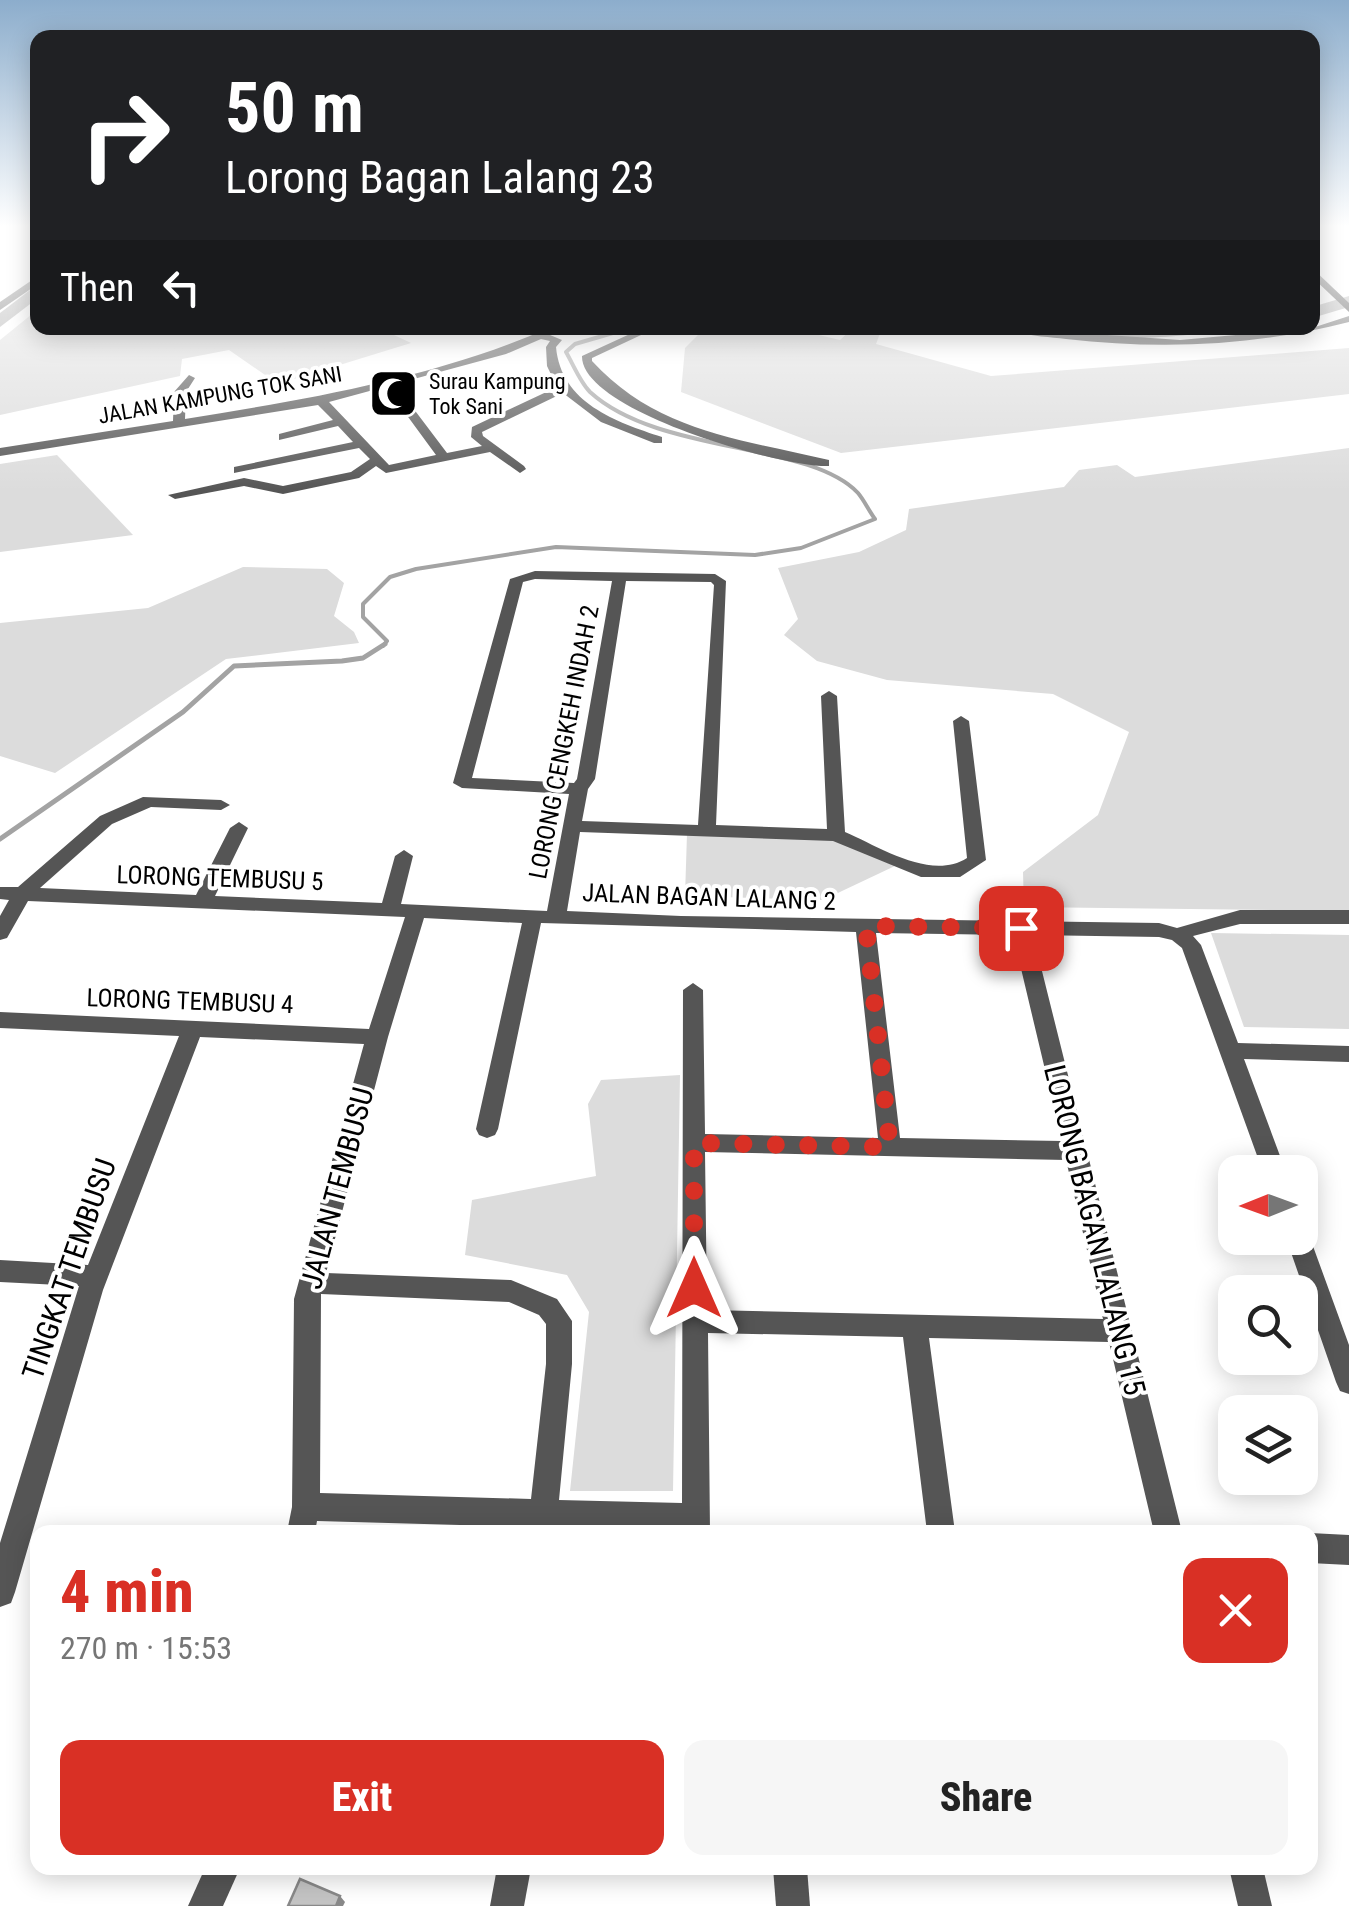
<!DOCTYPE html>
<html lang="en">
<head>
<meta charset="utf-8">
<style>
	:root { --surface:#fff; --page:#f6f6f6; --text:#222; --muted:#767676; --accent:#d93025 }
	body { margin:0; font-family:"Roboto Condensed",sans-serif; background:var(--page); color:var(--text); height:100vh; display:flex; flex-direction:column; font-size:38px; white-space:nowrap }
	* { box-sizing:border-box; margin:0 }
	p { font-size:32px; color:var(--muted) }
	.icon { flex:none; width:55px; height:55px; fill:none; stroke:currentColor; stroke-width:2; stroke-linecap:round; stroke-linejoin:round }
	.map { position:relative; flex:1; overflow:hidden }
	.panel { position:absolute; left:30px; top:1525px; width:1288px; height:350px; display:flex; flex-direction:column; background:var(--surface); border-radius:20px; box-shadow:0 5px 25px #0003 }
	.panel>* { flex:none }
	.banner { position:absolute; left:30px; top:30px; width:1290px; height:305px; border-radius:20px; box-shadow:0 5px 25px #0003; background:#202124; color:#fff; overflow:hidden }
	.needle { width:65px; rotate:269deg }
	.fabs { position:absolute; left:1218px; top:1155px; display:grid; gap:20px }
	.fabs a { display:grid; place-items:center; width:100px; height:100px; border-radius:20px; background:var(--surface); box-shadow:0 5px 25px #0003; font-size:50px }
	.pin { position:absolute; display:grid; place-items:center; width:85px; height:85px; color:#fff; margin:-42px; border-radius:20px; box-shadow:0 5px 15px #0006 }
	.me { position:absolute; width:110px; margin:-55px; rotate:0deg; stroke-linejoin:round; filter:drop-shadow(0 0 8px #0008) }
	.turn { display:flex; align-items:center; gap:35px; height:210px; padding:0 30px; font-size:45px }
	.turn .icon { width:130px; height:130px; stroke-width:2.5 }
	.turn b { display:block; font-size:70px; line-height:85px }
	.then { display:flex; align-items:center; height:95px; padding:0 30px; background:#0003; gap:20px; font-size:38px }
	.round { display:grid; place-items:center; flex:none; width:105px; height:105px; border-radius:20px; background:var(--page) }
	.summary { display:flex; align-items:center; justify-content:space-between; height:170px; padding:0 30px }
	h1 { font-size:60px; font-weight:800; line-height:75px; color:var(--accent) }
	.button { display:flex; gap:20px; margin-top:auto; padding:20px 30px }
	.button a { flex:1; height:115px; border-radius:20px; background:var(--accent); color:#fff; font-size:40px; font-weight:800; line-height:115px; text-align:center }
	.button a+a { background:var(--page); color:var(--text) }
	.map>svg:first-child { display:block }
	.green { fill:#dcdcdc }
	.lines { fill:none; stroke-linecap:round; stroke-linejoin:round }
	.stream-far1 { stroke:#a3a3a3; stroke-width:4 }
	.stream { stroke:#a3a3a3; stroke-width:5 }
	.river { fill:#a3a3a3; fill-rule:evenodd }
	.minor { fill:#555; fill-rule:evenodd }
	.secondary { fill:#222; fill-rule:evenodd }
	.shaded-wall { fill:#898989 }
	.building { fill:#c4c4c4; stroke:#898989; stroke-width:2.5 }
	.route { stroke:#d93025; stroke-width:18; stroke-dasharray:0 32.4 }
	.labels { text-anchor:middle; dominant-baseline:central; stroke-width:8; stroke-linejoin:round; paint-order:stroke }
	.far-poi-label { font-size:22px; fill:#000; stroke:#fff; text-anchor:start }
	.far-street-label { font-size:22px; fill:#000; stroke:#fff }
	.street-label { font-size:25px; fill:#000; stroke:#fff }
	.near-street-label { font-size:30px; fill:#000; stroke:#fff }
</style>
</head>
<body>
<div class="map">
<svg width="1349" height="1906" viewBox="0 0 1349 1906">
	<rect width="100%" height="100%" fill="#fff"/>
	<g class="green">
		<polygon points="37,310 38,328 379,328 411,343 278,384 229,350 182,359 180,376 0,415 0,340"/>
		<polygon points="705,328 789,328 840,340 853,328 882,328 876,344 991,376 1349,348 1349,394 841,453 681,392 685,348"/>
		<polygon points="1349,448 1349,911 1024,907 1023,872 1098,815 1129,732 1053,694 887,680 817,661 784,635 798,619 778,568 859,552 906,530 909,509 1064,487 1079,470 1117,465 1135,477"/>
		<polygon points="57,455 133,535 0,552 0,464"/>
		<polygon points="243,567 327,569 344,583 334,616 354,632 359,643 226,659 55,773 0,756 0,623 148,608"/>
		<polygon points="687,834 832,838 897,865 823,900 685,896"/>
		<polygon points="1211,933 1349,935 1349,1029 1244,1027"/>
		<polygon points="680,1075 673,1491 570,1491 589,1312 567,1275 465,1255 472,1200 596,1176 588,1104 601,1080"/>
	</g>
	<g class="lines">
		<path class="stream-far1" d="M383,646L387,641L363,617V604L390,577L416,569L556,547L755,555L801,548L875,519C869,511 864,500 858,493C809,441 659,455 590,392C580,382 573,364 566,352L575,344L630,328"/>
		<polyline class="stream" points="0,839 183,712 234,666 342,661 363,658 385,644"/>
		<g class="river">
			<polygon points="38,284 38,298 0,327 0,313"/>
			<polygon points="1349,296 1349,307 1312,318 1312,307"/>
			<path d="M1063,328H1222L1213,333C1180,335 1087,347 1063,328Z"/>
		</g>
		<g class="minor">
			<polygon points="38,276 38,284 0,310 0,302"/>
			<path d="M1349,316V322C1255,346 1162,350 1066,339C1047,337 1022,336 1006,328L1180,340L1312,328Z"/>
			<path d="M549,328H562L550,335L562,340L556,347C561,403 616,422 662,437V443H654L601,422L563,393L482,432L483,436L524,466L526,469L520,473L490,452L386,473L376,466L359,478L283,494L244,486L175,499L168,495L244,478L283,486L351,472L370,459L359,448L234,473V467L353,442L338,426L279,440V434L333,420L318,405L0,456V448L173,421L174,392L189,375L195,378L186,392L185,419C309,399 434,378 549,328ZM541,339L550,341L546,347L547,366L557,387L472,427L471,437L482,446L447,453L413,408L409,406L403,410L436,455L389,465L329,402L506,354Z"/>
			<path d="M643,328H656L592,358V361C657,432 741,439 829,460V466C784,468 581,411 582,356Z"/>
			<path d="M535,571L715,574L726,581L716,825L827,829L821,696L829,691L837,696L845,832C880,847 931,881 967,858L953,721L961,716L969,721L986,860L960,877H921L833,841L580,832L567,911L681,916L1159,923L1177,928L1240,910H1349V924H1240L1193,936L1201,945L1238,1043L1349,1046V1062L1244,1059L1286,1172H1263L1182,948L1172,940L1159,937L1033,935L1182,1532H1154L1109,1342L929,1338L955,1532H927L903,1337L708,1333L710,1532L317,1521L315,1532H287L292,1507L294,1299L364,1044L200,1037L103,1290L15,1592L11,1603L0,1607V1543L79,1286L0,1282V1260L88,1265L179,1036L0,1028V1012L369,1029L405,917L28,901L7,938L0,940V916L9,900L0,899V887H18L100,816L143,797L221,800L230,805L221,810L151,807L112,824L40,888L196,895L230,828L239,822L248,828L215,896L382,903L395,856L404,850L413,856L401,904L547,911L569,794L462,788L453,783L510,579ZM535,579L612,581L577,779L574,783L472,778L523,582ZM626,581L711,582L714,585L698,825L582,821L588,789L595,779ZM424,918L522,923L476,1129L479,1135L487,1138L495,1135L498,1129L541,923L856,932L878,1138L705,1134L703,990L693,983L683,990L682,1503L559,1500L572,1364V1321L557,1299L511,1280L326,1273L388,1037ZM876,933L1013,935L1062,1141L900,1138ZM705,1152L1066,1160L1103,1319L707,1310ZM321,1294L509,1302L539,1315L546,1324V1364L531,1499L320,1493Z"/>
			<polygon points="1300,1228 1307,1231 1310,1238 1349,1345 1349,1394 1340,1391 1336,1382 1286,1238 1300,1238"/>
			<polygon points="1310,1533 1349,1535 1349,1565 1310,1563"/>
			<polygon points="205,1868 240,1868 223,1906 188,1906"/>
			<polygon points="497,1868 531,1868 524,1906 490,1906"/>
			<polygon points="773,1868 807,1868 810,1906 776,1906"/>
			<polygon points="1229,1868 1263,1868 1272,1906 1238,1906"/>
		</g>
		<polygon class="secondary" points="1312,268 1349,303 1349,312 1312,277"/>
	</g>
	<polygon class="shaded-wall" points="340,1896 345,1902 343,1906 336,1906"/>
	<polygon class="building" points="300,1879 340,1896 336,1906 288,1906"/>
	<linearGradient id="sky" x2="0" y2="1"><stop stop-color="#8cadcc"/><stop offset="0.46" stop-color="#fff"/><stop offset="1" stop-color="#fff" stop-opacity="0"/></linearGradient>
	<rect width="1349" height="492" fill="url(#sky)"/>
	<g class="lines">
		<polyline class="route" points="694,1288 694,1143 890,1147 866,926 1021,928"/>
	</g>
	<defs>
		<symbol id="mosque-square" viewBox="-11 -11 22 22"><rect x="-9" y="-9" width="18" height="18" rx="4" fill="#000" stroke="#fff"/><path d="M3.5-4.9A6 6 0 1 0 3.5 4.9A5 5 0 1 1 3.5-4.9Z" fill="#fff"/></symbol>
	</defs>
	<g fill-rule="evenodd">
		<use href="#mosque-square" x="366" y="366" width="55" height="55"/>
	</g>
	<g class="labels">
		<g class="far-poi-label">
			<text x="429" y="381">Surau Kampung<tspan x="429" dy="25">Tok Sani</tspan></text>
		</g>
		<g class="far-street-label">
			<text transform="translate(220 395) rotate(-10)">JALAN KAMPUNG TOK SANI</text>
		</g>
		<g class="street-label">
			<text transform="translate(564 742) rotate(-79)">LORONG CENGKEH INDAH 2</text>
			<text transform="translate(220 878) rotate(2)">LORONG TEMBUSU 5</text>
			<text transform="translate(709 897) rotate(2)">JALAN BAGAN LALANG 2</text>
			<text transform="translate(190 1001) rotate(2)">LORONG TEMBUSU 4</text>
		</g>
		<g class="near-street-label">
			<text transform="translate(337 1188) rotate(-75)">JALAN TEMBUSU</text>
			<text transform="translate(1095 1230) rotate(76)">LORONG BAGAN LALANG 15</text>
			<text transform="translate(69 1269) rotate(-71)">TINGKAT TEMBUSU</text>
		</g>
	</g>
</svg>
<div class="fabs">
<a><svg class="needle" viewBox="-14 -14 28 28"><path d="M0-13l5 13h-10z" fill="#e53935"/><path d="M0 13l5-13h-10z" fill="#767676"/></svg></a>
<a><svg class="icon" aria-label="search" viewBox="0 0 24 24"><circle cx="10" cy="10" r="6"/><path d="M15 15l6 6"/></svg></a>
<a><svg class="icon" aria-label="layers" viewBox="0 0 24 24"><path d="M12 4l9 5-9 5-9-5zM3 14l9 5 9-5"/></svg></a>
</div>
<div class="pin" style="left:1021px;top:928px;background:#d93025"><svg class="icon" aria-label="arrive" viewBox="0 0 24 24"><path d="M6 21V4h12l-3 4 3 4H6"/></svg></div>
<svg class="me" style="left:694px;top:1288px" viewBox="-20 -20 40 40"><path d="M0-17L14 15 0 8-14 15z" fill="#d93025" stroke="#fff" stroke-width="4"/></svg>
<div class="banner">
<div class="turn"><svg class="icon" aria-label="right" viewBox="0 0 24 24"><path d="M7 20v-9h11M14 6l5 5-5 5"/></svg><div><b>50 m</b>Lorong Bagan Lalang 23</div></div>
<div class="then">Then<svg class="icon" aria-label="left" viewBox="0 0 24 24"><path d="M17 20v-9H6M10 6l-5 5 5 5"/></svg></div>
</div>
<section class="panel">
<div class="summary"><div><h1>4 min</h1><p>270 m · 15:53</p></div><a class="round" style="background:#d93025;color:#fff"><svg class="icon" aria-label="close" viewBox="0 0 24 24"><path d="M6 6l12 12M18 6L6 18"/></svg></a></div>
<div class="button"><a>Exit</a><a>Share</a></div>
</section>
</div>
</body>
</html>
